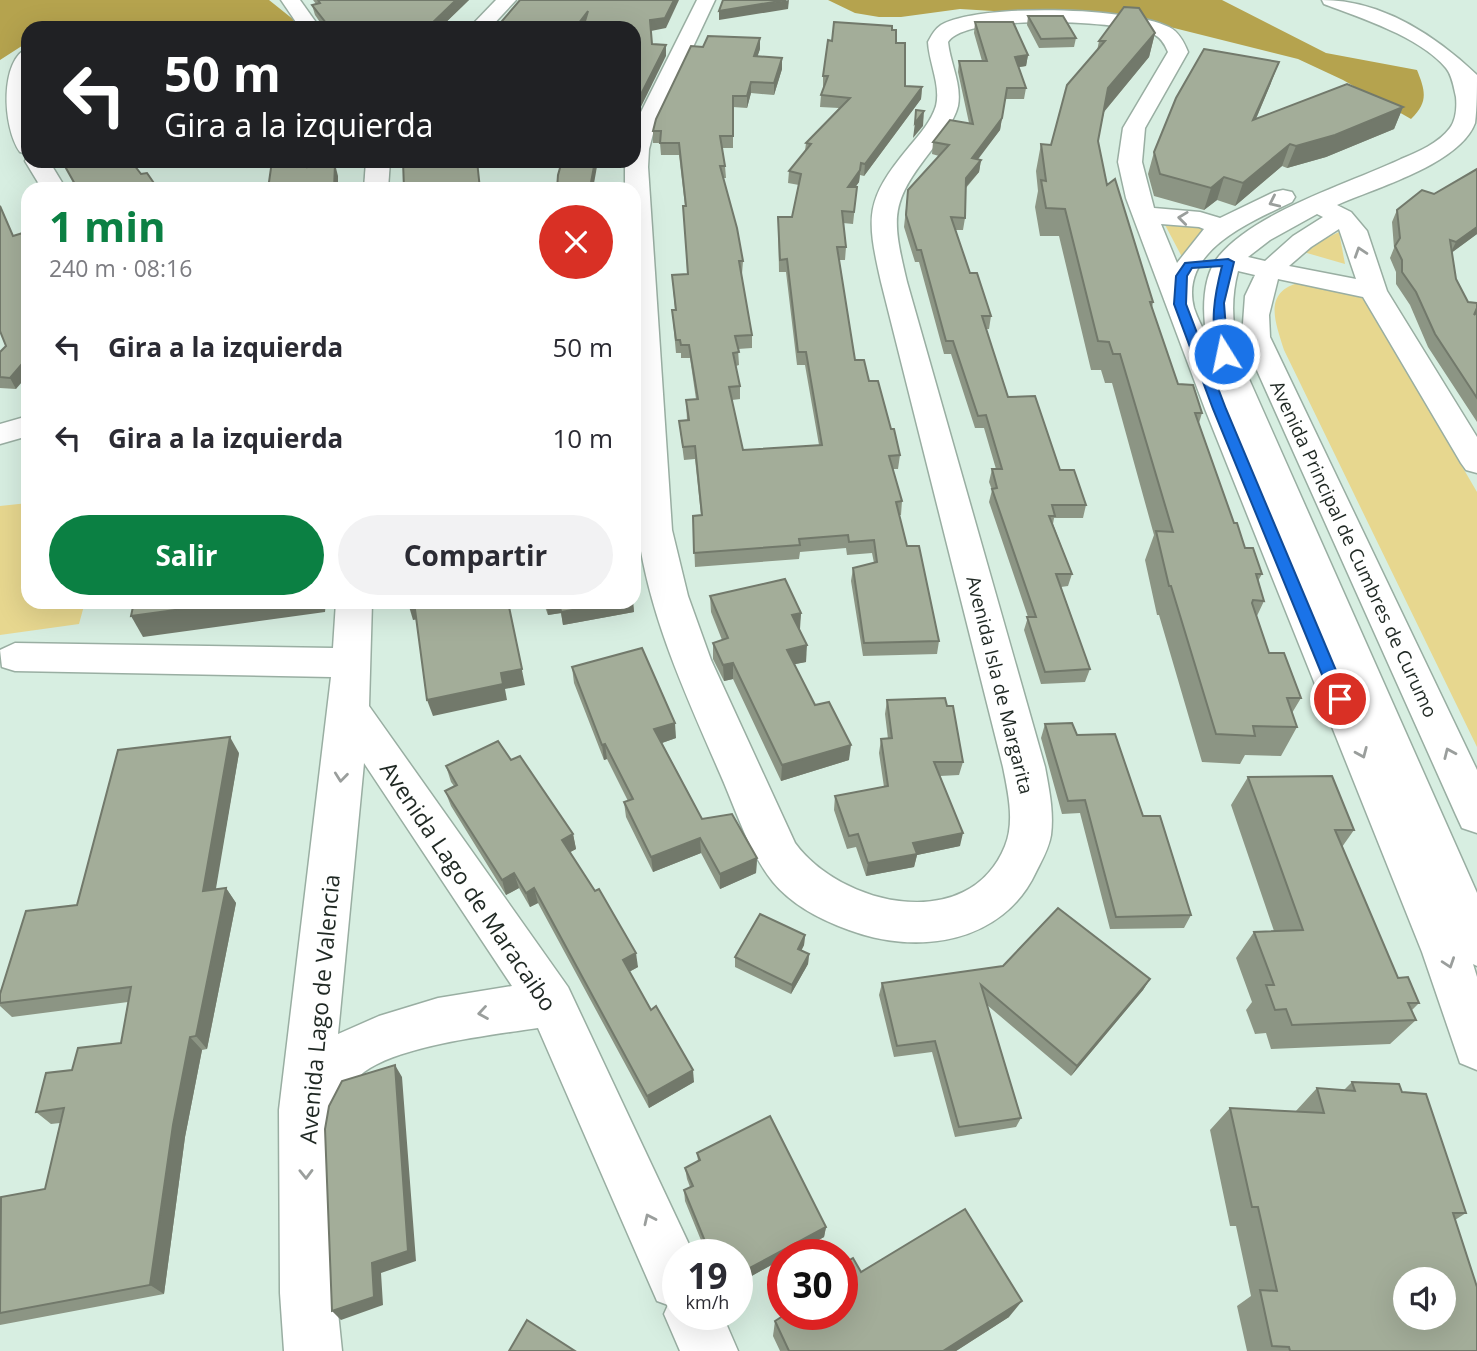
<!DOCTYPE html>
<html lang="es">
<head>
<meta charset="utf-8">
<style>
	:root { --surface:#fff; --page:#f2f2f3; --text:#2b2b33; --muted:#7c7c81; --accent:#0b8043 }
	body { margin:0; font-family:"Open Sans",sans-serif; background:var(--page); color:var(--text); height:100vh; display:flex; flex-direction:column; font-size:26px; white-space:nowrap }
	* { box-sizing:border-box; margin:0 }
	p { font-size:23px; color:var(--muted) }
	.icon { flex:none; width:38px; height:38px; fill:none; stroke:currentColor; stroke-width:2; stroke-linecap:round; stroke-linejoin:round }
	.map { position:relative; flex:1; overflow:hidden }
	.side { position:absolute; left:21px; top:182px; width:620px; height:427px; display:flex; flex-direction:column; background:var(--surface); border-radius:21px; box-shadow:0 7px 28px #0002 }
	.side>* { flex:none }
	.guide { position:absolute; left:21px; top:21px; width:620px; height:147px; border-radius:21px; box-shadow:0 7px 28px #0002; background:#202124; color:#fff; overflow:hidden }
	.controls { position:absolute; left:1393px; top:1267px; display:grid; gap:14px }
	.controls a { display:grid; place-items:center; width:63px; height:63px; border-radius:50%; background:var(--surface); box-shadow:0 7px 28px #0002; font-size:35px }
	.speed { position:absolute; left:662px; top:1239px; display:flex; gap:14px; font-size:35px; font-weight:700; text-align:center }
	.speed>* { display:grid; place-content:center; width:91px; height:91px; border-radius:50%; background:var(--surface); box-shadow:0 7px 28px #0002; line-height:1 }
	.speed small { font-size:18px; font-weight:400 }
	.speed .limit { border:10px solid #d22; background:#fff; color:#111 }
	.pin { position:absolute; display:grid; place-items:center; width:60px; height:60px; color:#fff; margin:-30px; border:4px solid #fff; border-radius:50%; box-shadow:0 2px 7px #0007 }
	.me { position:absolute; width:77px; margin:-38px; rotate:350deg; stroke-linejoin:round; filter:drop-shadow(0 0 5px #0008) }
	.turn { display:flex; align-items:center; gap:24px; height:147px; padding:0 28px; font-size:32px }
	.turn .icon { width:91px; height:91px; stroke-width:2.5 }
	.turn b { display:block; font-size:49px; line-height:60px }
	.round { display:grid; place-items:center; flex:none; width:74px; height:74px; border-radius:37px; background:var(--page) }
	.headline { display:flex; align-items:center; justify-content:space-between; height:119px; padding:0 28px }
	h1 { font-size:42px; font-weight:700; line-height:52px; color:var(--accent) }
	.primary-button { display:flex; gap:14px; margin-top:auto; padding:14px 28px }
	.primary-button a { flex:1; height:80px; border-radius:42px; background:var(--accent); color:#fff; font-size:28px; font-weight:700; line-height:80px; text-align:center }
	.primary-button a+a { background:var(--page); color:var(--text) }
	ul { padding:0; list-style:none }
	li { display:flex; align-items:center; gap:21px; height:91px; padding:0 28px }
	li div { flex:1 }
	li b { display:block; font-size:26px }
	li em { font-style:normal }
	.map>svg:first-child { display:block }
	.green { fill:#e7d78f }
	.forest { fill:#b5a34e }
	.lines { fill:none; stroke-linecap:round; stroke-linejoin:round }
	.minor-casing { stroke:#99aea2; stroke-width:3 }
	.minor { fill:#fff; fill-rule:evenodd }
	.wall { fill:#8c9584 }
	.shaded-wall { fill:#72796b }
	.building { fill:#a3ad99; stroke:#72796b; stroke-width:2; fill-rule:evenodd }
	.oneway { stroke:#9a9e9c }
	.route { fill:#1a73e8; stroke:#114b97; stroke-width:2 }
	.labels { text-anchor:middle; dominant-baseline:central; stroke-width:5; stroke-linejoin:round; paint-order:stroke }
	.street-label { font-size:19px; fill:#1f2823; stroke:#fff }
	.near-street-label { font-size:23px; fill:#1f2823; stroke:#fff }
</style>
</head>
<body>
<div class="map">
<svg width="1477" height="1351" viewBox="0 0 1477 1351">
	<rect width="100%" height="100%" fill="#d7eee1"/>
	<g class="green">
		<polygon points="1163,221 1208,227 1182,257"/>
		<polygon points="1339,232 1345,264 1300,251"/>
		<path d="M1302,282L1353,292L1365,300L1477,492V747L1284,350C1275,321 1262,291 1302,282Z"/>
		<polygon points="28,503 28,602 85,602 79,624 0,635 0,506"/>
	</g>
	<g class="forest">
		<polygon points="0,0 269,0 294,20 297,27 28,28 28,42 0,60"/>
		<path d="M828,0H1222L1326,53L1417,70C1425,90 1429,102 1411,119L1343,80L1298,59L1142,20L960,9L901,17H879L855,13Z"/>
	</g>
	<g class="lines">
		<defs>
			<g id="minor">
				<polygon points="281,0 300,0 320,28 300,28"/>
				<polygon points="496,0 516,0 490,28 469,28"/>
				<path d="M697,0H715L654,130L649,149L648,167L672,530L688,596L711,660L795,843C841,906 969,935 1005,846C1015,822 1008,792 1003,767L881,282C866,216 865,200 909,147C919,135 931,122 936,106C941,85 929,63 928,42C931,36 935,29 941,25C979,3 1130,7 1169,27C1179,32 1184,42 1188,52L1145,128L1142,162L1154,208L1200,212L1220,218L1274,192L1283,190L1292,192L1295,197L1292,202C1251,222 1179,250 1194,308C1197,318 1203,328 1207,338C1202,313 1202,276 1219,256C1257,211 1348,184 1401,159C1418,152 1439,143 1450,128C1456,120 1457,107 1456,97C1454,88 1452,75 1446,68C1420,37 1361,18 1324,4L1322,0C1381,0 1435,35 1477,75C1477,89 1477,108 1475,123C1460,164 1375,188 1337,205L1351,212L1367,231L1387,291L1477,437V473L1466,470L1461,463L1363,297L1278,279L1269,315L1270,337L1477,770V833L1462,828L1456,815L1242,337L1245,296L1255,275L1238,271C1228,309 1234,343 1249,379L1477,893V966L1473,964L1477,977V1070L1460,1063L1422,952L1205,409L1126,198L1118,162L1123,128L1168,52C1165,45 1162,39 1155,35C1125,20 965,13 948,42C950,63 962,84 958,106C954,122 942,135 933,148C890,203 891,215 907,282L1045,767C1049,789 1054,812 1051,835C1049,848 1042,860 1036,872C1003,943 918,956 849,930C821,920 792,905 773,882C747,850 735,806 718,769C685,693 649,615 638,532C635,504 636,474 635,446C631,361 634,275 634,189H625V161H634V126ZM1317,214L1323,217L1293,236L1265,261L1248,257L1270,240ZM1161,224L1199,227L1204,229L1177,263ZM1339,229L1356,279L1289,266L1311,247Z"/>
				<path d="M28,48V66L22,85L28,123V154L20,152C2,126 0,59 28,48Z"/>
				<polygon points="28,157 28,161 49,161 66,189 42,189 25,161"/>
				<polygon points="366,161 390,161 388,189 364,189"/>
				<polygon points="28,416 28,436 0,444 0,424"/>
				<path d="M336,602H372L369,706L568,987L694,1255H677V1314H722L738,1351H680L664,1314L668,1305L657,1301L538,1028C492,1035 401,1045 364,1072C349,1084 340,1099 331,1115L336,1293L342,1351H284L280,1293L279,1110L331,677L15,671L2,667L0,650L15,643L333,648ZM364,763L512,986L438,998L379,1016L338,1034Z"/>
			</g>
		</defs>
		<use href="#minor" class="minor-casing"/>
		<use href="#minor" class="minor"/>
	</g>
	<g class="wall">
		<polygon points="313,0 469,0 440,28 324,28 315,15 312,5 316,4"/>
		<polygon points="1028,16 1076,38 1074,47 1039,48 1027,25"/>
		<polygon points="975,22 1028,55 1026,66 1019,67 1026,88 1024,99 1005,99 1000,130 977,159 981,160 979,172 966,188 965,218 963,230 955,230 970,273 991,316 989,329 986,329 1008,397 1060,470 1086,505 1083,518 1054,518 1053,524 1072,574 1068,586 1061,587 1090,669 1085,682 1041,684 1024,630 1028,617 989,502 992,490 989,482 992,469 996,469 984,428 975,428 951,354 944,354 919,262 915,262 904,227 908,190 939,156 932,154 933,142 969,123 958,72 959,61 982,61 974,33"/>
		<polygon points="892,30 905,86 922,87 921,99 864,176 860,175 859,182 855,187 857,187 853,224 843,223 846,247 845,260 839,260 855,360 869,381 891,429 900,455 898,469 893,469 902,501 901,515 899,515 907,546 939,641 937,654 863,656 851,581 853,568 874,563 872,553 847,555 846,548 800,552 799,559 695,567 693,516 701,515 695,459 684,460 679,421 687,420 686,400 696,399 690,358 681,358 681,353 676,353 672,310 675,310 672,275 687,274 685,206 679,155 661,155 660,143 653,143 653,131 760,49 757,56 782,58 782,69 774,95 751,93 747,108 733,107 733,148 722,148 725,166 726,178 723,178 743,261 742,274 741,274 752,335 752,348 738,349 739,365 736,366 740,386 740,399 732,400 743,450 819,445 805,365 797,365 786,272 779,272 778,217 792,217 799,185 788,183 789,171 805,151 806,143 839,108 820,107 821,95 824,88 823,88 823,76 832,41"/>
		<polygon points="1155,33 1149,57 1104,112 1098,141 1107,185 1153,302 1152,308 1178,384 1202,413 1199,423 1234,523 1245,548 1262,574 1258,581 1264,601 1257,616 1269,653 1301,698 1292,713 1297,727 1281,756 1245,755 1240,764 1202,762 1159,615 1157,615 1145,560 1154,535 1112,383 1105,383 1101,370 1091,370 1059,236 1040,236 1035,207 1038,191 1036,171 1041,144 1051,145 1097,51 1099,41"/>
		<polygon points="1271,83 1256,119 1403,107 1394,129 1326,157 1287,168 1282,166 1235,206 1217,200 1204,210 1154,196 1148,174 1154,152"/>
		<polygon points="550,161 598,161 557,189 561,164 551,164"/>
		<polygon points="1434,194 1477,234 1452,252 1456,279 1474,315 1477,312 1477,422 1428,347 1410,305 1396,284 1396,272 1390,258 1394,248 1392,222 1397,210"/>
		<polygon points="0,205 13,236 16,389 0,388 0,352 6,346"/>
		<polygon points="710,596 801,613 799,629 806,662 794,664 815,705 849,760 781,781 733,679 724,681 713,659 713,643 722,640 711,612"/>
		<polygon points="543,602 633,602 634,612 563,625 561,613 548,615"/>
		<polygon points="572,667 676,738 662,743 702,819 757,858 756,873 720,889 701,853 653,872 626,817 624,802 628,801 607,759 604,760 574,683"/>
		<polygon points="887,700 947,706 963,762 959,775 940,776 960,846 917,855 914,867 866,876 856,847 847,849 834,810 835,796 884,787 879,753 881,739 888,739 885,714"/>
		<polygon points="1045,724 1077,735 1143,816 1191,915 1184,928 1110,929 1080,813 1062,814 1041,738"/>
		<polygon points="239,753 215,889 226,888 236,903 207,1049 202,1050 185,1137 164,1294 0,1325 0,1200 45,1189 60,1123 51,1124 36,1112 72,1070 121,1043 128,1002 12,1017 0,1006 0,994 77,905"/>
		<polygon points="511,760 573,834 576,849 570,852 638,967 629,972 694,1082 649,1108 538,903 530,907 519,888 506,895 451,806 445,791 454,786 451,782 446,766"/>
		<polygon points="1248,777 1354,830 1342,847 1398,978 1419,1003 1412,1010 1416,1020 1390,1044 1271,1049 1266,1033 1255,1034 1246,1010 1252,1002 1236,958 1254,932 1274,931 1231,805"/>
		<polygon points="805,935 804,945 801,951 809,954 808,964 791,994 735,967 735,957"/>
		<polygon points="1150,979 1143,990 1071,1076 987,1005 1021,1118 1016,1127 955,1137 932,1052 894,1057 879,995 882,983"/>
		<polygon points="1352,1082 1402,1092 1466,1213 1455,1220 1477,1351 1247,1351 1237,1306 1251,1296 1236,1226 1230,1226 1210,1130 1230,1108 1295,1112 1317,1088 1344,1090"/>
		<polygon points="697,1153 826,1227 824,1237 791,1255 782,1255 782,1259 748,1278 744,1270 737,1274 737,1255 707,1255 685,1201 684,1190 690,1187 687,1179 685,1168 698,1161"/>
		<polygon points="861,1272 1009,1317 956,1351 780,1351 773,1336 775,1321"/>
	</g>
	<g class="shaded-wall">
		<polygon points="456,0 469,0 440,28 427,28"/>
		<polygon points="674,0 679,0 666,28 651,31 650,20"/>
		<polygon points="789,0 788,9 719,20 719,11"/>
		<polygon points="588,11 584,28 575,28"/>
		<polygon points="1155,33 1149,57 1102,114 1108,88"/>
		<polygon points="760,38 760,49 754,67 754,56"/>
		<polygon points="666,45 666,56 634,121 634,108"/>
		<polygon points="1028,55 1026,66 1013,68 1015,57"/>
		<polygon points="782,58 782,69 774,95 774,83"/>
		<polygon points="1279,62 1271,83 1246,142 1253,120"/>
		<polygon points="751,82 751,93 747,108 747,96"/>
		<polygon points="922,87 921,99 864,176 865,164"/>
		<polygon points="1007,88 1000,130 970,170 972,158"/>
		<polygon points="1403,107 1394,129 1326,157 1287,168 1296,146"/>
		<polygon points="924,111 923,126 913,138 915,123"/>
		<polygon points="1290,144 1282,166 1235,206 1243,183"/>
		<polygon points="981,160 979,172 964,189 966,178"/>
		<polygon points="312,161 325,161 311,178 308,167"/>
		<polygon points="595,161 598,161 593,189 590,189"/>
		<polygon points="861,163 859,182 847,199 848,187"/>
		<polygon points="335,164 338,176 338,189 334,189"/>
		<polygon points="1224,177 1217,200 1204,210 1211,188"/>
		<polygon points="85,184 87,189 77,189 76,186"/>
		<polygon points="1477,227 1477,234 1450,254 1456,242"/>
		<polygon points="28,357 28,375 16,389 10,378"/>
		<polygon points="234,602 326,602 325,612 143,637 131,616"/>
		<polygon points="414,602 419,619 413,620 408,603"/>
		<polygon points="508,602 525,685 505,689 507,700 433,716 427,700 501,673"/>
		<polygon points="546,602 559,602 561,613 548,615"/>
		<polygon points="618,602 633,602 634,612 563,625 561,612"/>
		<polygon points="801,613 800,629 791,631 792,615"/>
		<polygon points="807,645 806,662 786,666 787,650"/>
		<polygon points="733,663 733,679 724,681 723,665"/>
		<polygon points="675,723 676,738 656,745 654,729"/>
		<polygon points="230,737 239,753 213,906 203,891"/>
		<polygon points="605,744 607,759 604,760 602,745"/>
		<polygon points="851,745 849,760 781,781 782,765"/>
		<polygon points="963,833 960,846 917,855 914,867 866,876 868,863 913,843"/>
		<polygon points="573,834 576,849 565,855 562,840"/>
		<polygon points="700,838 701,853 653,872 651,857"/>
		<polygon points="757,858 756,873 720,889 720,874"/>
		<polygon points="514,873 519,888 506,895 502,880"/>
		<polygon points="226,888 236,903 207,1049 196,1036"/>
		<polygon points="534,888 538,903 530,907 526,893"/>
		<polygon points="805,935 804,945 797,959 798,949"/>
		<polygon points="636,953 638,967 625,974 623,960"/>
		<polygon points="809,954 808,964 791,994 792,985"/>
		<polygon points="1150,979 1143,990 1071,1076 1077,1066"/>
		<polygon points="190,1037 202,1050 185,1137 164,1294 150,1285 173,1125"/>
		<polygon points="395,1065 402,1077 416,1261 381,1273 383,1305 341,1320 332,1311 372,1263"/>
		<polygon points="693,1070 694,1082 649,1108 647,1096"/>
		<polygon points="826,1227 824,1237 791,1255 782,1255 782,1259 748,1278 748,1269"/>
		<polygon points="718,1246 719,1255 710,1255 709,1251"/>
		<polygon points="744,1261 744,1270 737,1274 737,1265"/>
		<polygon points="1022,1301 1009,1317 956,1351 943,1351"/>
	</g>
	<g class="building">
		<polygon points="318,0 456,0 427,28 330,28 312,5 320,3"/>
		<polygon points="520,0 674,0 665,18 650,20 652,44 666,45 634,108 634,28 583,28 588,11 575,28 496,28"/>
		<polygon points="723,0 786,0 719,11"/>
		<polygon points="1124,7 1139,8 1155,33 1108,88 1098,141 1107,185 1115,179 1153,302 1150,302 1178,384 1193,385 1202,413 1195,413 1234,523 1237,523 1245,548 1253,548 1262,574 1256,574 1264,601 1253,600 1252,603 1269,653 1284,653 1301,698 1287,698 1297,727 1253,726 1255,736 1216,734 1171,586 1169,586 1156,531 1173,532 1120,354 1113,354 1109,342 1098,341 1065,209 1046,208 1041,180 1046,181 1041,144 1051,145 1067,85 1105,41 1099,41"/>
		<polygon points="1028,16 1063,16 1076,38 1041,39"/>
		<polygon points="834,22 892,26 892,30 896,30 896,43 905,43 905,86 922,87 865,164 861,163 860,170 848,187 857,187 854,212 842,211 846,247 837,247 855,360 864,360 869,381 878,381 891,429 894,429 900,455 889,456 902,501 896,502 907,546 919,546 939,641 864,643 853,568 877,562 874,540 849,542 848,535 799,539 800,545 694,553 693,516 702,515 695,446 683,447 679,421 689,420 686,400 698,399 689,345 681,345 680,340 676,340 672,310 676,310 672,275 688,274 683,206 686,206 679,143 660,143 661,131 653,131 656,119 691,46 703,47 708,36 760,38 754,56 782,58 774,83 751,82 747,96 733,96 733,136 720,136 725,166 720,166 737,228 743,261 739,261 752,335 735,336 739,352 733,353 740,386 729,387 743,450 822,445 806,352 798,352 787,259 780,260 778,217 792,217 801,174 789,171 811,144 806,143 850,98 821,95 828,76 823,76 828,40 832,41"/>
		<polygon points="975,22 1013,22 1028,55 1015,57 1026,88 1007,88 1002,118 972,158 981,160 966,178 965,218 951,217 970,273 977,273 991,316 982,316 1008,397 1035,396 1060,470 1074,470 1086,505 1052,505 1055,516 1049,516 1072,574 1056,574 1090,669 1045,672 1027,617 1036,617 992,489 997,488 992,469 1002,469 986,415 978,416 953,341 946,341 921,250 917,250 906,215 908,190 949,145 933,142 950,120 973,124 959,61 987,61"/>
		<polygon points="1204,49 1279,62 1253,120 1347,84 1403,107 1335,135 1296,146 1290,144 1243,183 1224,177 1211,188 1160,174 1154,152 1176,98"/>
		<polygon points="916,110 924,111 915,123"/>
		<polygon points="62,161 131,161 141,174 147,173 158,189 88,189 85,184 76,186"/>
		<polygon points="272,161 312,161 308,167 335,164 334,189 268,189"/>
		<polygon points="403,161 477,161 480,189 404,189"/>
		<polygon points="562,161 595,161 590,188 598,188 598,189 557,189 558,175"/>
		<polygon points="1477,169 1477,227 1456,242 1450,240 1456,279 1468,302 1477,303 1477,308 1474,315 1477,312 1477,398 1435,334 1416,292 1402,272 1402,260 1395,246 1400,238 1397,210 1422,190 1434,194"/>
		<polygon points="0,206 13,236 26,232 28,235 28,260 25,261 28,269 28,357 10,378 0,377 0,352 6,346 0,331"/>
		<polygon points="785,579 801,613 792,615 807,645 787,650 815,705 829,702 851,745 782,765 733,663 723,665 713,643 728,638 710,596"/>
		<polygon points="134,602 234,602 131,616"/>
		<polygon points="408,602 508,602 522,669 501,673 503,684 427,700 414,602 408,603"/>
		<polygon points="559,602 618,602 561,612"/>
		<polygon points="642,648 675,723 654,729 702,819 732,814 757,858 720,874 700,838 651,857 624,802 633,799 605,744 602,745 572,667"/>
		<polygon points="945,698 947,706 953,706 963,762 934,762 963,833 913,843 917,854 868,863 858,834 849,836 835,796 888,786 881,739 892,738 887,700"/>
		<polygon points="1072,723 1077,735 1115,734 1143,816 1160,816 1191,915 1116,917 1085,800 1068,801 1045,724"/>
		<polygon points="230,737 203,891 226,888 196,1036 190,1037 173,1125 150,1285 0,1313 1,1197 45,1189 64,1108 36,1112 46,1073 72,1070 78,1048 121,1043 131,987 0,1003 0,994 26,911 77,905 118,750"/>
		<polygon points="498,741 511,760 520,756 573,834 562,840 595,891 599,889 636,953 623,960 651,1010 656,1006 693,1070 647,1096 534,888 526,893 514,873 502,880 445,791 457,785 446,766"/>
		<polygon points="1332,776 1354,830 1335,830 1398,978 1408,977 1419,1003 1408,1003 1416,1020 1292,1025 1286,1009 1275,1010 1266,985 1274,985 1254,932 1303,930 1248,777"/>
		<polygon points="1058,908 1150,979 1077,1066 981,985 1021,1118 959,1127 935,1041 897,1046 882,983 1003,966"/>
		<polygon points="760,914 805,935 798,949 809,954 792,985 735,957"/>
		<polygon points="395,1065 408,1251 372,1263 374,1297 332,1311 325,1129 329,1106 342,1081"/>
		<path d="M1352,1082L1399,1084L1402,1092L1426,1094L1466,1213H1453L1477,1287V1351H1290L1289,1347L1272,1346L1260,1290L1277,1291L1258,1207H1252L1230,1108L1324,1113L1317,1088L1355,1091ZM1405,1279H1444V1318H1405Z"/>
		<polygon points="770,1116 826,1227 748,1269 744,1261 737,1265 737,1255 722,1255 718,1246 709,1251 684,1190 693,1186 685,1168 700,1160 697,1153"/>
		<polygon points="965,1209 1022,1301 943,1351 789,1351 775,1321 786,1314 842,1314 842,1264 853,1258 861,1272"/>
		<polygon points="527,1320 575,1351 509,1351"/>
	</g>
	<defs><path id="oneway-chevron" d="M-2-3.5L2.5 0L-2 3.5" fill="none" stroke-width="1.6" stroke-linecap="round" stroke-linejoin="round" transform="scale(1.75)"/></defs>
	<g class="oneway">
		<use href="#oneway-chevron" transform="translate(1274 202) rotate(155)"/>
		<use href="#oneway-chevron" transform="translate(1183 218) rotate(-173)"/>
		<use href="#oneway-chevron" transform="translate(1360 252) rotate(-108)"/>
		<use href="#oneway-chevron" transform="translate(1362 753) rotate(67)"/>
		<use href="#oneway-chevron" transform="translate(1449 753) rotate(-114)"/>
		<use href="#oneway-chevron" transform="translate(341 777) rotate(96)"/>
		<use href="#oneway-chevron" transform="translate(1449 963) rotate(71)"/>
		<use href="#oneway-chevron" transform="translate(483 1013) rotate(171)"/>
		<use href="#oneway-chevron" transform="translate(306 1174) rotate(89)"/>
		<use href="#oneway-chevron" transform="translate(649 1219) rotate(-115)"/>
	</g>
	<path class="route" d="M1228,259L1234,262L1224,303L1228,356L1218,354C1210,322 1214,297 1222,266L1192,268L1187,276L1186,304L1226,409L1348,699L1340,705L1332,699L1213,409L1174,304L1176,276L1185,263Z"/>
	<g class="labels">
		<g class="street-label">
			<text transform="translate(1354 549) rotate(65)">Avenida Principal de Cumbres de Curumo</text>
			<text transform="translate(1000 685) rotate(76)">Avenida Isla de Margarita</text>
		</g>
		<g class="near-street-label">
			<text transform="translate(469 886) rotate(56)">Avenida Lago de Maracaibo</text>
			<text transform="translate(319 1009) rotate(-85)">Avenida Lago de Valencia</text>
		</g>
	</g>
</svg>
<div class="controls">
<a><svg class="icon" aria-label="sound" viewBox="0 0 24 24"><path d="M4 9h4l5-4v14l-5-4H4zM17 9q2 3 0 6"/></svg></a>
</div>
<div class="speed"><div>19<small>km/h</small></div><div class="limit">30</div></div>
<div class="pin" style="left:1340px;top:699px;background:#d93025"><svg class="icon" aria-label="arrive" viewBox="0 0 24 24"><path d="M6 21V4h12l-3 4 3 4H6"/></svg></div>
<svg class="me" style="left:1224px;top:354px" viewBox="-20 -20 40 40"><circle r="17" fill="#1a73e8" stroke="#fff" stroke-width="3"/><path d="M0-11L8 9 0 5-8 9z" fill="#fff"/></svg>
<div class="guide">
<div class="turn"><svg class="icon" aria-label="left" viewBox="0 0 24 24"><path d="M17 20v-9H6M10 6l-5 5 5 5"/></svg><div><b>50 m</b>Gira a la izquierda</div></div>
</div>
<section class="side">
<div class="headline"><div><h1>1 min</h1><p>240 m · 08:16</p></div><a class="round" style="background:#d93025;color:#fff"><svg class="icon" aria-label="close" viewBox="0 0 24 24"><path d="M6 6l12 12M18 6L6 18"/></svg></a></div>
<ul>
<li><svg class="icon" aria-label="left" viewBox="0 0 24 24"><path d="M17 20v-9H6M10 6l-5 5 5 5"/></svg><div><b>Gira a la izquierda</b></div><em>50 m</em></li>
<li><svg class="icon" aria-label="left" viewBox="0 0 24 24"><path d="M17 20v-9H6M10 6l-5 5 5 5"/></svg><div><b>Gira a la izquierda</b></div><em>10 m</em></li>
</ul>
<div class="primary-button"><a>Salir</a><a>Compartir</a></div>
</section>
</div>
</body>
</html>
